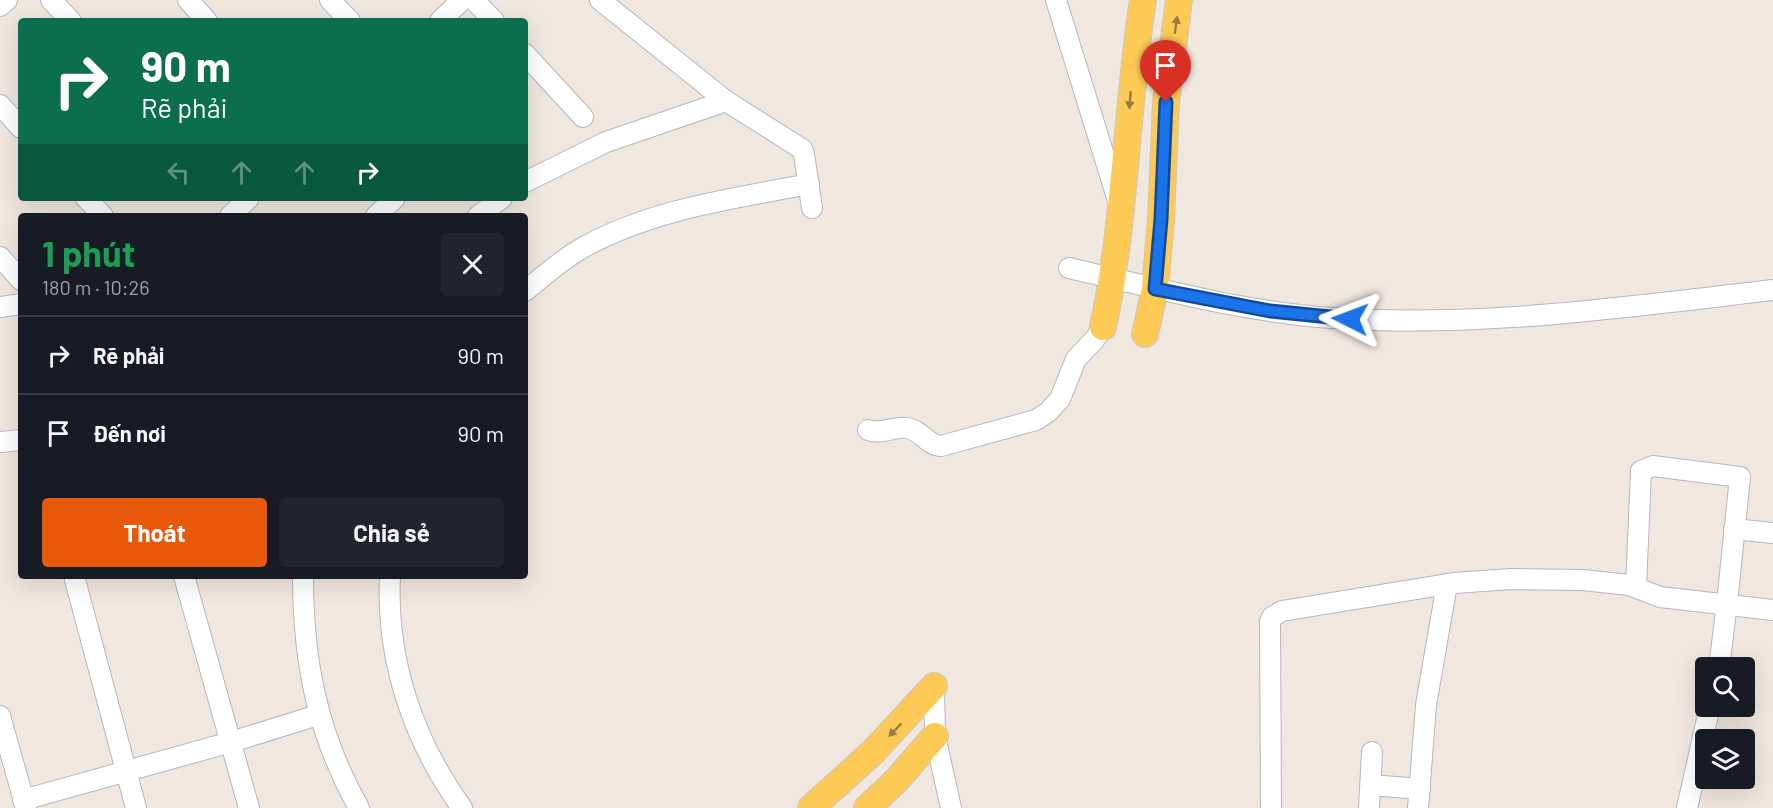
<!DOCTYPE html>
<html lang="vi">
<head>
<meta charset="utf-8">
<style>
	:root { --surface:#171b24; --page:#20242c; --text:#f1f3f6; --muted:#9ea1a6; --line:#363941; --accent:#ea580c }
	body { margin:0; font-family:Barlow,sans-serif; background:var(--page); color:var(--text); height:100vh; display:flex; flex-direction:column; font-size:22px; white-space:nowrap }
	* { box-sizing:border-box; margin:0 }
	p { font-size:20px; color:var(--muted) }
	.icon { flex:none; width:33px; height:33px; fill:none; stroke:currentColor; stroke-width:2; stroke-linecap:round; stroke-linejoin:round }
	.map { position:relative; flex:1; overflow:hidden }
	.panel { position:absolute; left:18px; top:213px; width:510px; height:366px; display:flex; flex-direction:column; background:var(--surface); border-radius:6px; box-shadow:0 6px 24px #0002 }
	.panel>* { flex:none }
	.banner { position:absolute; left:18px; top:18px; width:510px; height:183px; border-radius:6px; box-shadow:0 6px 24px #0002; background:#0b6e4f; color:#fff; overflow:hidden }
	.controls { position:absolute; left:1695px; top:657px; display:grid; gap:12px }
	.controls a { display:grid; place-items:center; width:60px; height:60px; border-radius:6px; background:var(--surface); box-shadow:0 6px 24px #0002; font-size:30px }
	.pin { position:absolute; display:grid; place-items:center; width:51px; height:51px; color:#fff; margin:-62px -26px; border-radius:50% 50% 50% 0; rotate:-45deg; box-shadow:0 0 6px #0007 }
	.pin .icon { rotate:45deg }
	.me { position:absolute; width:66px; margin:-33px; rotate:273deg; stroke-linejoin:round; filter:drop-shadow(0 0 4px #0008) }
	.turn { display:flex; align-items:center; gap:21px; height:126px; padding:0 24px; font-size:27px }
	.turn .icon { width:78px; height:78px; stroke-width:2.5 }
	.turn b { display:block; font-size:42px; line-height:51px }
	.lanes { display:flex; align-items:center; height:57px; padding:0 24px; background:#0003; justify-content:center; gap:30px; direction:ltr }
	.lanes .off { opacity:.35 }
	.round { display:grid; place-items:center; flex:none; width:63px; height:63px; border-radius:6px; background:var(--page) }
	.headline { display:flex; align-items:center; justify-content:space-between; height:102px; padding:0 24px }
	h1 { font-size:36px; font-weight:700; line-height:45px; color:#1e9e55 }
	.cta { display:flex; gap:12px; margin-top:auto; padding:12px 24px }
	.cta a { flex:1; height:69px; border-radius:6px; background:var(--accent); color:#fff; font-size:24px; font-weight:700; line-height:69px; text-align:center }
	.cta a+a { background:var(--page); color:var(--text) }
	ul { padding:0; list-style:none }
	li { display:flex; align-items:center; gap:18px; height:78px; padding:0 24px; border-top:2px solid var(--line) }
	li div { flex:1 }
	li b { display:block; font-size:22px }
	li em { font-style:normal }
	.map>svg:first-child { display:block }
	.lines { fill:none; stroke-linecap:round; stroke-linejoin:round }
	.minor-casing { stroke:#b3b7c2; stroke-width:22 }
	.major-casing { stroke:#c8c8c8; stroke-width:28 }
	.minor { stroke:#fff; stroke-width:20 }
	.major { stroke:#feca56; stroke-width:26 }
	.oneway { fill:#967c42 }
	.route-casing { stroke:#114b97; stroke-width:15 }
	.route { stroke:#1a73e8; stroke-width:10 }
</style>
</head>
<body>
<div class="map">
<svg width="1773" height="808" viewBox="0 0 1773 808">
	<rect width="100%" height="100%" fill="#f0e7df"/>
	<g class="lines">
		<defs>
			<g id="minor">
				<polyline points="51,0 71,21"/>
				<polyline points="188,0 207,21"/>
				<polyline points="330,0 350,21"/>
				<polyline points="474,0 494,21"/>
				<polyline points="600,0 726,101 802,149 804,154 812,208"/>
				<polyline points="1056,0 1119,204"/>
				<polyline points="0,6 7,0"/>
				<polyline points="440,21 462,0"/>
				<polyline points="525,54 583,117"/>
				<polyline points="0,105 21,128"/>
				<polyline points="525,182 606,142 726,101"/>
				<polyline points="86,198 103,216"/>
				<polyline points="230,216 249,198"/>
				<polyline points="376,216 395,198"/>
				<polyline points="478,216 502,198"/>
				<polyline points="0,257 21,280"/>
				<path d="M1069,268C1156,288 1243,312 1333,318C1480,328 1627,307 1773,290"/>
				<path d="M525,291C544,276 562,259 584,247C653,209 732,199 809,184"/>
				<polyline points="0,307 21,304"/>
				<path d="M868,430C881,435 894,426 907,428C922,430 926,445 941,446L1036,420L1048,412L1060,399L1076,359L1095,339L1103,327"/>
				<polyline points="0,442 21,440"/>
				<polyline points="1734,529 1773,533"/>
				<polyline points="74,576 136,808"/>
				<polyline points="184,576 249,808"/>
				<path d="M303,576C303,660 317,734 359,808"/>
				<path d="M390,576C386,660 413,740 462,808"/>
				<polyline points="1636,587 1641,471 1653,466 1740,477 1727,603 1719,668"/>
				<polyline points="934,686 935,736 951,808"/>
				<polyline points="0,716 26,808"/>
				<polyline points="1371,785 1420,789"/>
				<polyline points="23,800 231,742 318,715"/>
				<polyline points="1271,808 1270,622 1272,617 1282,611 1454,583 1511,579 1583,580 1629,585 1660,597 1773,610"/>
				<polyline points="1369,808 1372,752"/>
				<polyline points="1418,808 1426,705 1447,584"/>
				<polyline points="1687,808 1710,706"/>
			</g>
			<g id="major">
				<path d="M1103,327C1126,220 1126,109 1143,0"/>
				<polyline points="1145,334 1155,289 1161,219 1166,102 1179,0"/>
				<polyline points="811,808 873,752 934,686"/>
				<polyline points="867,808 896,781 935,736"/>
			</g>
		</defs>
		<use href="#minor" class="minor-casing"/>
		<use href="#major" class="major-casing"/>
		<use href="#minor" class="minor"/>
		<use href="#major" class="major"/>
	</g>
	<defs><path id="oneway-solid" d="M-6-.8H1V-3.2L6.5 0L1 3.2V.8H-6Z" transform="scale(1.5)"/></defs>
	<g class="oneway">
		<use href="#oneway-solid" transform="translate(1176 25) rotate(-82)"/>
		<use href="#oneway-solid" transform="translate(1130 100) rotate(95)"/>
		<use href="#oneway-solid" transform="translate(895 730) rotate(134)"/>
	</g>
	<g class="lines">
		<defs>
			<polyline id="route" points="1166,102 1161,219 1155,289 1270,311 1350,319"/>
		</defs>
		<use href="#route" class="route-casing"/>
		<use href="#route" class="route"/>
	</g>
</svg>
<div class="controls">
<a><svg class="icon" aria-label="search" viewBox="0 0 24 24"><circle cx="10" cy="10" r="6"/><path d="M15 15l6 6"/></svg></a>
<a><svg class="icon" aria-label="layers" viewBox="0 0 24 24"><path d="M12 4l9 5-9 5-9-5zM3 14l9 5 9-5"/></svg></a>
</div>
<div class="pin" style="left:1166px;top:102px;background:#d93025"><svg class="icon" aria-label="arrive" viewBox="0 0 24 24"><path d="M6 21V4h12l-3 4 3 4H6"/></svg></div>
<svg class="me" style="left:1350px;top:319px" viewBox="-20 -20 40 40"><path d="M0-17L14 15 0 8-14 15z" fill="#1a73e8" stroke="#fff" stroke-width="4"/></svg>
<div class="banner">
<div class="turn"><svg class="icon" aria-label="right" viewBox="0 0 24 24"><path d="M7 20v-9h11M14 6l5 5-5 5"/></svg><div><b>90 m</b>Rẽ phải</div></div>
<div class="lanes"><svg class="icon off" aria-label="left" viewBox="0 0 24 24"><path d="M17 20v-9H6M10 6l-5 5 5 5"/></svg><svg class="icon off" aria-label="ahead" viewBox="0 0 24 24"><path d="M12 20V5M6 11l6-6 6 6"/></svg><svg class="icon off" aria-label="ahead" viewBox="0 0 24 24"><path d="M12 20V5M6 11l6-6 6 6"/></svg><svg class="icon" aria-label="right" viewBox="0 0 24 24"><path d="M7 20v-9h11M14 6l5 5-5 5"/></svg></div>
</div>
<section class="panel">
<div class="headline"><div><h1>1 phút</h1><p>180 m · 10:26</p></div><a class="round"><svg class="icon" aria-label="close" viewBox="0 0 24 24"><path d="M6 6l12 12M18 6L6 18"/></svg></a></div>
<ul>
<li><svg class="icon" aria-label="right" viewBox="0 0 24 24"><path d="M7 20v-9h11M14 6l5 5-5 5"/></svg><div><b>Rẽ phải</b></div><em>90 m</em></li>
<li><svg class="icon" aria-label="arrive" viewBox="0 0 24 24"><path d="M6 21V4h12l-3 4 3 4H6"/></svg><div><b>Đến nơi</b></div><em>90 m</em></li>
</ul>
<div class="cta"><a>Thoát</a><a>Chia sẻ</a></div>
</section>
</div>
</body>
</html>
